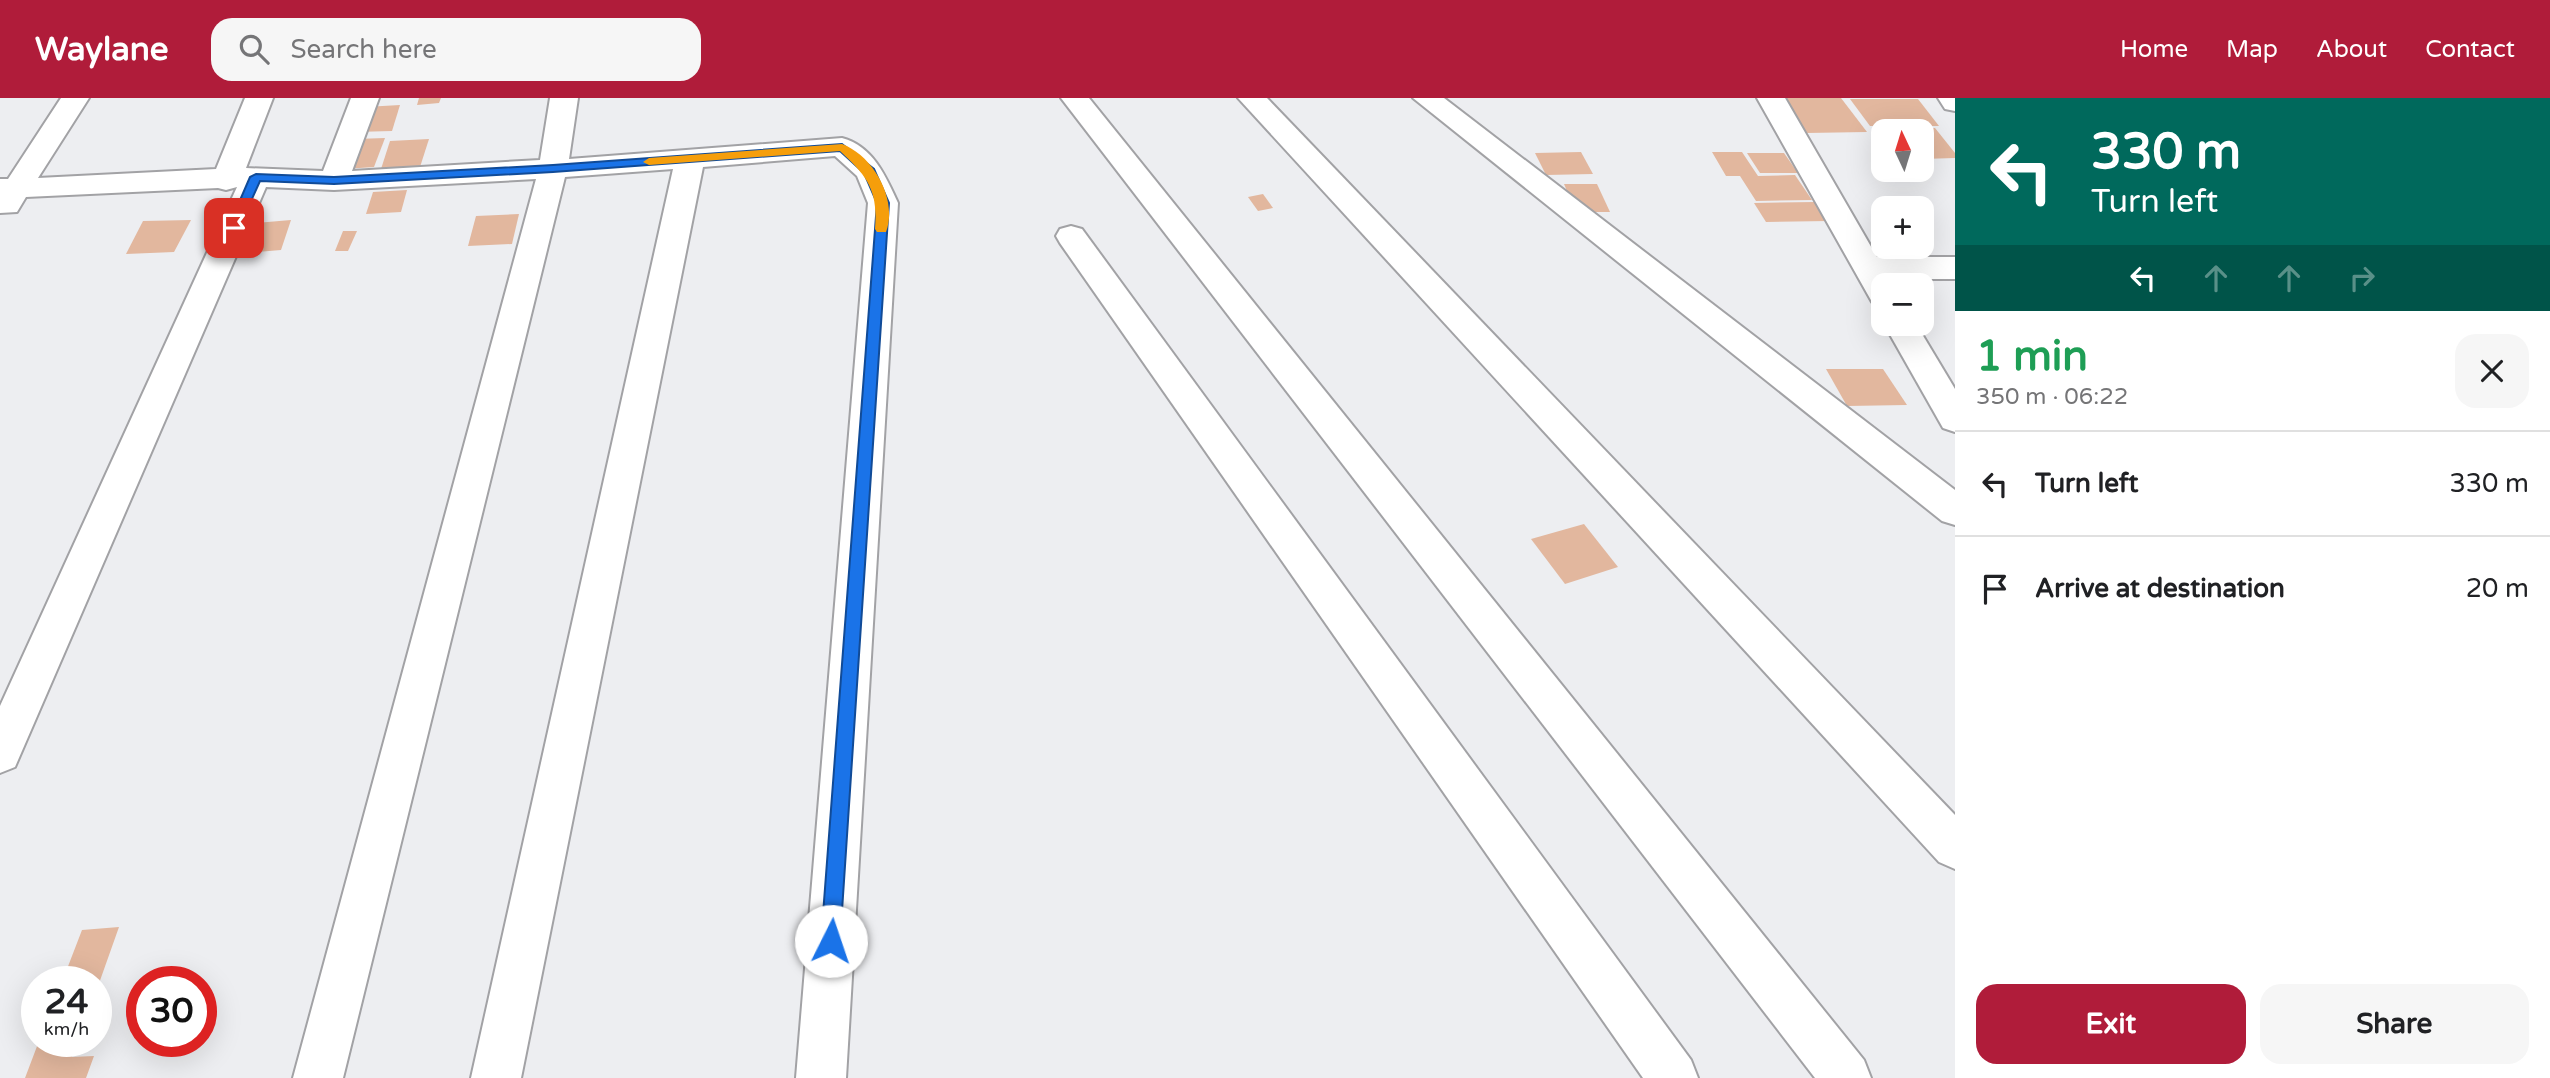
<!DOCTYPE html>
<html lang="en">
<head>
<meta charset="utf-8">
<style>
	:root { --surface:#fff; --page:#f6f6f6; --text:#202124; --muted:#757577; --line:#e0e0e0; --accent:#b01c3a }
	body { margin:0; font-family:"Varela Round",sans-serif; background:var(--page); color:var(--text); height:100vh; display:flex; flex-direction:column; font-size:26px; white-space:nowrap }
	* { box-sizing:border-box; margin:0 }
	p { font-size:23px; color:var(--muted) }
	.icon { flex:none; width:38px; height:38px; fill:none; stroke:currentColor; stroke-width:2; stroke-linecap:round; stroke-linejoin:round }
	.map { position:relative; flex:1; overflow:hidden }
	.panel { display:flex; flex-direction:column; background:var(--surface); width:595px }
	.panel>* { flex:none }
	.banner { background:#00695c; color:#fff; overflow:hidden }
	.needle { width:46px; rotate:356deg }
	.buttons { position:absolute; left:1871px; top:21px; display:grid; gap:14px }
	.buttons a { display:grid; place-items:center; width:63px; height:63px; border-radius:14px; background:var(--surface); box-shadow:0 7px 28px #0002; font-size:35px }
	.speed { position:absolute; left:21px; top:868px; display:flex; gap:14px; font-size:35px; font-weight:700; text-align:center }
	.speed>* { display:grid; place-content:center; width:91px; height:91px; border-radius:50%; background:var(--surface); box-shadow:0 7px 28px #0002; line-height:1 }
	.speed small { font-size:18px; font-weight:400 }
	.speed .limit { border:10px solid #d22; background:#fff; color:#111 }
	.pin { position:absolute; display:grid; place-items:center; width:60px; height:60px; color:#fff; margin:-30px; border-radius:14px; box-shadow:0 4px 10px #0006 }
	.me { position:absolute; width:77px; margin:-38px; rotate:4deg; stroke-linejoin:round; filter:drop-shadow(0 0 5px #0008) }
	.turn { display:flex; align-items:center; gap:24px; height:147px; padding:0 21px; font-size:32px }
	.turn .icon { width:91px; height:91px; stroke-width:2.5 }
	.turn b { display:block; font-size:49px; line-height:60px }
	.lanes { display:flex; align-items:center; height:66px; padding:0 21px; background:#0003; justify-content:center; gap:35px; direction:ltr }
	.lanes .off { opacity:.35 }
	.round { display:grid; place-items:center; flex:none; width:74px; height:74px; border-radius:21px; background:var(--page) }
	.headline { display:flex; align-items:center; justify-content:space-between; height:119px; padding:0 21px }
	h1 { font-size:42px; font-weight:700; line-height:52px; color:#1e9e55 }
	.primary-button { display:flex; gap:14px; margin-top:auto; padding:14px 21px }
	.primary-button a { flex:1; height:80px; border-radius:21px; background:var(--accent); color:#fff; font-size:28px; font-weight:700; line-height:80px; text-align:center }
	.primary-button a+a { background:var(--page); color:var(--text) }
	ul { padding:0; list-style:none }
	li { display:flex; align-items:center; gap:21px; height:105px; padding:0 21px; border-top:2px solid var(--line) }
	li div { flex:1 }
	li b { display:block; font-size:26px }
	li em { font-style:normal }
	header { display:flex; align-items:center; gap:42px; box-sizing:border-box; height:98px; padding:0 35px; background:var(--accent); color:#fff }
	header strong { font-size:33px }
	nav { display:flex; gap:38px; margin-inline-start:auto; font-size:24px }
	.search { width:490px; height:63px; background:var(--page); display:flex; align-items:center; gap:18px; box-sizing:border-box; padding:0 24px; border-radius:21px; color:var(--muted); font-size:26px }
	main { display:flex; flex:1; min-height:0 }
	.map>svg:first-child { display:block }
	.building { fill:#e2b79e }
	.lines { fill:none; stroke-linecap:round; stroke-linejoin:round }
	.minor-casing { stroke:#a2a2a5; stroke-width:4 }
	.minor { fill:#fff; fill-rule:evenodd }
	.route { fill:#1a73e8; stroke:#114b97; stroke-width:2 }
	.slow { fill:#f59e0b }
</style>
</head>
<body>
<header>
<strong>Waylane</strong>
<div class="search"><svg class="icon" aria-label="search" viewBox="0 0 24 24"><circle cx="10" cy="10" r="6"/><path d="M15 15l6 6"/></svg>Search here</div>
<nav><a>Home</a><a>Map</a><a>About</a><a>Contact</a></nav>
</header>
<main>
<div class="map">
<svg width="1955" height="980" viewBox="0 0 1955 980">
	<rect width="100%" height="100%" fill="#edeef1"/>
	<g class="building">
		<polygon points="419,0 441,0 439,5 417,7"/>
		<polygon points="1781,0 1841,0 1867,34 1806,35"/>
		<polygon points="1850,1 1918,1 1939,28 1870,28"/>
		<polygon points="400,7 392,33 355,34 365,9"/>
		<polygon points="1935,30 1955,55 1955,60 1922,61 1922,33 1911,33 1911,31"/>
		<polygon points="385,40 374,69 345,71 356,41"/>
		<polygon points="429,41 420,69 381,71 390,43"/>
		<polygon points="1581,54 1593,76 1546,77 1535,55"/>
		<polygon points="1712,54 1742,54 1758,78 1795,77 1812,102 1756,103 1740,78 1726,78"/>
		<polygon points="1747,55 1784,55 1798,75 1760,75"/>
		<polygon points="1564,86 1597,86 1610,114 1576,114"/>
		<polygon points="407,92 401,114 366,116 373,94"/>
		<polygon points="1263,96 1273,110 1258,113 1248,99"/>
		<polygon points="1816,104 1829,123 1766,124 1754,105"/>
		<polygon points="519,116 512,146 468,148 476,118"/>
		<polygon points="191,122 174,154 126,156 143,123"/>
		<polygon points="291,122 281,152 245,155 256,125"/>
		<polygon points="343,133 357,133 348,153 335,153"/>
		<polygon points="1826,271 1883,271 1907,307 1847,308"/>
		<polygon points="1584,426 1618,469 1565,486 1531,441"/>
		<polygon points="119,829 97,891 96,884 62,884 82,832"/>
		<polygon points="39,943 78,943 72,959 94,958 86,980 25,980"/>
	</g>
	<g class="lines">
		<defs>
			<g id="minor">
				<path d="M61,0H89L38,80L216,71L245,0H273L246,70L323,73L351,0H379L352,73L540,62L550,0H578L569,61L842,40C873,48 886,79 898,105L846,980H796L868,105L857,78L835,58L703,69L521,980H471L673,71L565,79L343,980H293L536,81L334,92L266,89L15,669L0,675V608L237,89L226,92L218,90L26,99L17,114L0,115V81H8Z"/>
				<polygon points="1061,0 1089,0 1864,962 1871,980 1815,980"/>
				<polygon points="1238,0 1267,0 1955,717 1955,771 1939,764"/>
				<polygon points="1413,0 1444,0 1955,392 1955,427 1942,423"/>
				<polygon points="1757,0 1785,0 1877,159 1955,159 1955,181 1890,181 1894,187 1883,187 1883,207 1872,204"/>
				<polygon points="1938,0 1955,0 1955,13 1945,11"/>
				<polygon points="1071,128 1082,131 1691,962 1698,980 1643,980 1060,145 1056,138 1060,131"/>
				<polygon points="1884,226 1916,226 1955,291 1955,334 1943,330"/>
			</g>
		</defs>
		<use href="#minor" class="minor-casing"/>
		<use href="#minor" class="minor"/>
	</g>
	<polygon class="route" points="842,46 874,71 889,105 840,843 838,850 831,853 824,850 821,843 877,105 864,75 840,53 553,74 334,86 260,83 238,132 230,132 228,130 250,79 256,76 334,79 553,67"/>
	<path class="slow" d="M842,46C874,58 898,102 886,134H877L875,131C878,92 868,79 840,53L649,67L643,64L649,60Z"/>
</svg>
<div class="buttons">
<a><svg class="needle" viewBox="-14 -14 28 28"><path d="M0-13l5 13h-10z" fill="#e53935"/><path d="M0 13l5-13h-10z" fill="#757577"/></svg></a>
<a>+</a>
<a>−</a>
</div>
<div class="speed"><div>24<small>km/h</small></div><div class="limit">30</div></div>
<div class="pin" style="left:234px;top:130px;background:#d93025"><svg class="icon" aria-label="arrive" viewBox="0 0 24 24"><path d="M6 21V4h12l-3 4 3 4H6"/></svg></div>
<svg class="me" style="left:831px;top:843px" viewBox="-20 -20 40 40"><circle r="19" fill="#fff"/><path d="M0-13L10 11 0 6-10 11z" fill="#1a73e8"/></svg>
</div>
<section class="panel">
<div class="banner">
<div class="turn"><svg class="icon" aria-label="left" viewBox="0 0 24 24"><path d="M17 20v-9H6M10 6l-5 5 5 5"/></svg><div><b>330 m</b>Turn left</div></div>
<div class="lanes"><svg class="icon" aria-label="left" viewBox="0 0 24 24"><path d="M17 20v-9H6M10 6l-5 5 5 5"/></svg><svg class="icon off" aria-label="ahead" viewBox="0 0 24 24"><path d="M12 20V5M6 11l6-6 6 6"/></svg><svg class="icon off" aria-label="ahead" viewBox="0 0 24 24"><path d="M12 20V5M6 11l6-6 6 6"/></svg><svg class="icon off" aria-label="right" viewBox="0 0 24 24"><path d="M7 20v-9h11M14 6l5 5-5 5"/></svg></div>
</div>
<div class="headline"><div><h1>1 min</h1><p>350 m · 06:22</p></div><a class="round"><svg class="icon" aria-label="close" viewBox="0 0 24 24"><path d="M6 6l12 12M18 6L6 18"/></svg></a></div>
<ul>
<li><svg class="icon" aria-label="left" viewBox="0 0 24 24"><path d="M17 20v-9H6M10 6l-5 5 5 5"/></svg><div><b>Turn left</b></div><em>330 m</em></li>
<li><svg class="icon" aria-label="arrive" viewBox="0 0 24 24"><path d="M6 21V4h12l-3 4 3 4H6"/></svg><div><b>Arrive at destination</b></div><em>20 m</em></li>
</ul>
<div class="primary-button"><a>Exit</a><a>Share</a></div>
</section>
</main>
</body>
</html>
